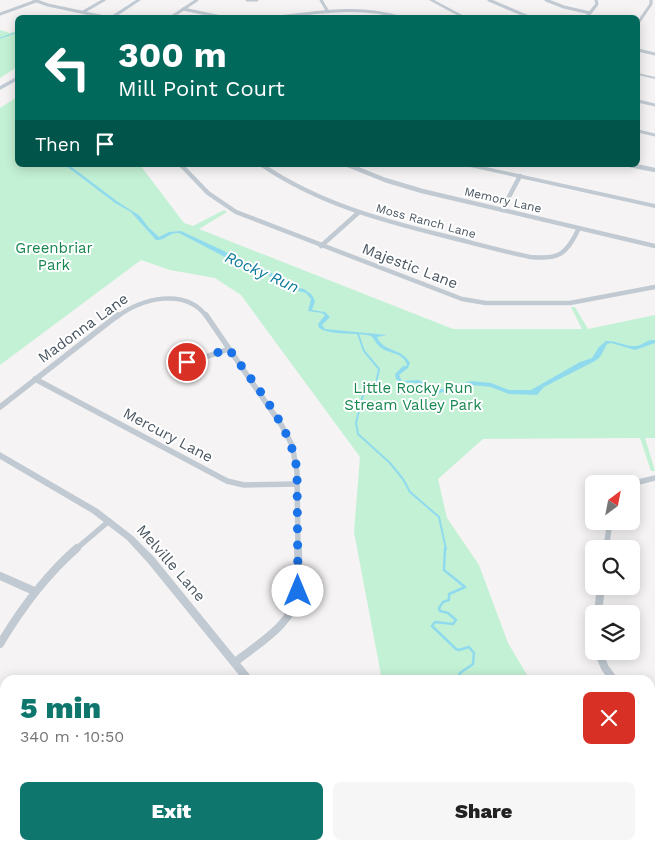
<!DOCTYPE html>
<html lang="en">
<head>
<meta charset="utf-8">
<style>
	:root { --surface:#fff; --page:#f6f6f6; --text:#222; --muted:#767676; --accent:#0f766e }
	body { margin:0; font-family:"Work Sans",sans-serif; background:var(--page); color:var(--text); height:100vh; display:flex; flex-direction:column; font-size:19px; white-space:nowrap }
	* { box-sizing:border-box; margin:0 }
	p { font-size:16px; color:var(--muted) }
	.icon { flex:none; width:28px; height:28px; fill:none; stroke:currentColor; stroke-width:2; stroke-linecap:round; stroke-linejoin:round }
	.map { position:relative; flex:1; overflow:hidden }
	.side { position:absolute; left:0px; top:675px; width:655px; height:175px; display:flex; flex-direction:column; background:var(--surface); border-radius:15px 15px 0 0; box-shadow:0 2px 12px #0003 }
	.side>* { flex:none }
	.guide { position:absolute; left:15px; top:15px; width:625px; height:152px; border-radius:8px; box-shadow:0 2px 12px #0003; background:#00695c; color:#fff; overflow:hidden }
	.needle { width:32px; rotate:32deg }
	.controls { position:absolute; left:585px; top:475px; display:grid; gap:10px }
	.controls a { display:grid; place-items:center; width:55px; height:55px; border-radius:8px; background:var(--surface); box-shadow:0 2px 12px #0003; font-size:25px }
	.pin { position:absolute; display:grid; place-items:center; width:42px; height:42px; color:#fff; margin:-21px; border:2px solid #fff; border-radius:50%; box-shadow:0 1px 5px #0007 }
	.me { position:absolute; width:55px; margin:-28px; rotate:0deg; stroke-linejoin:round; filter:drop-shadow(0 0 4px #0008) }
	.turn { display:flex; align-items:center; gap:18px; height:105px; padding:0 20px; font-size:22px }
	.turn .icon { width:65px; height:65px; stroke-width:2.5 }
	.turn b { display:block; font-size:35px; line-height:42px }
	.then { display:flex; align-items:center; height:48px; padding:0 20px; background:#0003; gap:10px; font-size:19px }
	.round { display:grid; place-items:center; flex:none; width:52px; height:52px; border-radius:8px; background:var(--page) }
	.head { display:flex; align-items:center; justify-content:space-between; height:85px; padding:0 20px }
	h1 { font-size:30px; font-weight:800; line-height:38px; color:var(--accent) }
	.action { display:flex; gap:10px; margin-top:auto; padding:10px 20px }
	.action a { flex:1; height:58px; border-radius:8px; background:var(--accent); color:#fff; font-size:20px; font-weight:800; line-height:58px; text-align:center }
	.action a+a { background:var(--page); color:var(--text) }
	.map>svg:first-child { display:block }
	.green { fill:#c3f1d5 }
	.water { fill:#90daee }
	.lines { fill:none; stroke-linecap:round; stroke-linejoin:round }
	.stream-far2 { stroke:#90daee; stroke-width:1 }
	.stream-far1 { stroke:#90daee; stroke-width:2 }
	.stream { stroke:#90daee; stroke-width:2.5 }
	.minor-far3 { stroke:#c1cad2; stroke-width:3 }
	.minor-far2 { stroke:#c1cad2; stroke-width:4.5 }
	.minor-far1 { stroke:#c1cad2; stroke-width:5.5 }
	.minor { stroke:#c1cad2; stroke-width:8 }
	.tertiary { fill:#c1cad2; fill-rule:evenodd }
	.secondary { fill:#c1cbd6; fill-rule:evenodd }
	.route { stroke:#1a73e8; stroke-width:9; stroke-dasharray:0 16.2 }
	.labels { text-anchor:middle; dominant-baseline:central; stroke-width:4; stroke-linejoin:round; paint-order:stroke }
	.far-street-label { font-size:12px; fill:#4a5661; stroke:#fff }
	.park-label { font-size:15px; fill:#17864f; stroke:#fff }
	.street-label { font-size:15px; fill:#4a5661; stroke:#fff }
	.water-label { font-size:16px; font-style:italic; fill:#0c7c9b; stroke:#fff }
</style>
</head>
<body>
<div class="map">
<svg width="655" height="850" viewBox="0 0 655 850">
	<rect width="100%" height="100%" fill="#f5f3f3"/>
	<g class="green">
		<polygon points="0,30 10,33 18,30 17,67 0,78"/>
		<polygon points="17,97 18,165 140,165 184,223 193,226 224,210 227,212 199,229 453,329 582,329 571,307 575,307 588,329 655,315 655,438 645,438 655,471 651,471 640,438 483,439 438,479 447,518 479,565 508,643 530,680 382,680 354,532 360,457 241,295 215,278 170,270 141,260 0,365 0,108"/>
		<polygon points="412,845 635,845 635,850 411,850"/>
	</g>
	<path class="water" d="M65,165H69L118,202L140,216L148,227L159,237L169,232L181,231L224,251L247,265L269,271L286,285L304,289L312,295L315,301L312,310L325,312L330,317L322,325L325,329L387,335L377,337C384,353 401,347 410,363L408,368L399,375L402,381L419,380L438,390L471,381L491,383L509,390H531L580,362L592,358L599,347L606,341C616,340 626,347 636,346C644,345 646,339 655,340V343L635,350L611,343L607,344L600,357L595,361L544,387L537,395L509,394L491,387L472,385L439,393L416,383L400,382L396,379L395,374L404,365V367L407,365C403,351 388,355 379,346C375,343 375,339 371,336C356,332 332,336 319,328L318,324L325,315L322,313L308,311L311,299L306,293L283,287L266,273L236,264L225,257L179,233C169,232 165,241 156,240L131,212L115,203Z"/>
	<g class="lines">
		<polyline class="stream-far2" points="0,38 18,32"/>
		<polyline class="stream-far1" points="358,334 364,351 379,369 375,388 363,395 356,423 358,434 390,463 403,479 410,492 439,517 446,549"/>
		<g class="stream">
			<polyline points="445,548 444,570 465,587 449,594 449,600 443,602 439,608 440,611 448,613 456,620 453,624 435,622 432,626 456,649 459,650 469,647 474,653 473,664 460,673 457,680"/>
			<polyline points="525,845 527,850"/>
		</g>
		<g class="minor-far3">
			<polyline points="34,0 48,5 109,18"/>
			<polyline points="247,0 257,0"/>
			<polyline points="321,0 328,12"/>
			<polyline points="489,0 531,18"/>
			<polyline points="546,0 564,7 590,13"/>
			<polyline points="183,9 226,18"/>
			<polyline points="83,12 104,0"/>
			<polyline points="0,14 36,1"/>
			<polyline points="170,18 197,0"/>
			<path d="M271,18C315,13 359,4 402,18"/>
			<polyline points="586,18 597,4 596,0"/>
			<polyline points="638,23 651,4 651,0"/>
			<polyline points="638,50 655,54"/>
			<polyline points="638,101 655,105"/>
			<polyline points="638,131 655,135"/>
		</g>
		<g class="minor-far2">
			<polyline points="181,165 208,193 236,212 462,299 486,303 570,303 655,287"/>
			<path d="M262,165C318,203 380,220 445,236C473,243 501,251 530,257C559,260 567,254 579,228"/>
			<polyline points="348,165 385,180 422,191 655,246"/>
			<polyline points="630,165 655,170"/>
			<polyline points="502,210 520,176"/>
			<polyline points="321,246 358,213"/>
			<path d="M117,317C141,298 186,287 207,317"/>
		</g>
		<g class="minor-far1">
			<polyline points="206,315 282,426 292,445 297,472 298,549"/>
			<polyline points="173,362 196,360 229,349"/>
			<polyline points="35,379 227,481 244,485 297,484"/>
			<polyline points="0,407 118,315"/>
			<polyline points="631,484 655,478"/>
			<polyline points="76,549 109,521"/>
			<polyline points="606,549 610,521"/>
		</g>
		<g class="minor">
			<polyline points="0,576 34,591"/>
			<polyline points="598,614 601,586"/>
			<path d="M0,644C22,607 45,576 77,548"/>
			<polyline points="598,651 605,668 614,680"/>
			<path d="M235,662C259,643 294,624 298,591C300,577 298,562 298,548"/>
			<polyline points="650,705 655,707"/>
		</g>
		<g class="tertiary">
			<polygon points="429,0 434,0 468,18 462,18"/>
			<polygon points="638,73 655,77 655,79 638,75"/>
			<polygon points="467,165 477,165 655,204 655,208 470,167"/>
			<polygon points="0,452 98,509 133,536 154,557 254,680 243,680 148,563 127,540 92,513 0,459"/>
			<polygon points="650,828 655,830 655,840 650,838"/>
		</g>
		<g class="secondary">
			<polygon points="136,0 141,0 114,18 108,18"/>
			<polygon points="18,76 18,80 0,90 0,86"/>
		</g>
	</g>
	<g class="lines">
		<path class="route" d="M187,362L229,349C255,386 293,427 297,472L298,591"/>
	</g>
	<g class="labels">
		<g class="far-street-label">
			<text transform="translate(503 200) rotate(13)">Memory Lane</text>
			<text transform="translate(426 221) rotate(15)">Moss Ranch Lane</text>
		</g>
		<g class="park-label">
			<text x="54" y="248">Greenbriar<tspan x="54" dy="17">Park</tspan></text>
			<text x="413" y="388">Little Rocky Run<tspan x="413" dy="17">Stream Valley Park</tspan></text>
		</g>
		<g class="street-label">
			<text transform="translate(410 266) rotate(21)">Majestic Lane</text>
			<text transform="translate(83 328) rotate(-36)">Madonna Lane</text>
			<text transform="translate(168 435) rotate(28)">Mercury Lane</text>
			<text transform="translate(171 563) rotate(49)">Melville Lane</text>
		</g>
		<g class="water-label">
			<text transform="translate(262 272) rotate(24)">Rocky Run</text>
		</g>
	</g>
</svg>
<div class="controls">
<a><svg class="needle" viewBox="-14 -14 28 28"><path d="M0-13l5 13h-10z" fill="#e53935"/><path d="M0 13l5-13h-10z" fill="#767676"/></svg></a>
<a><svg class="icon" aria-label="search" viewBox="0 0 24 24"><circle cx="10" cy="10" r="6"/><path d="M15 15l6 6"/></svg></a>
<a><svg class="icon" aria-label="layers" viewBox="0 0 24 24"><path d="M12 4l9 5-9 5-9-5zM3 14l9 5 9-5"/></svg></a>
</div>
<div class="pin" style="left:187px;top:362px;background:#d93025"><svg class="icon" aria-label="arrive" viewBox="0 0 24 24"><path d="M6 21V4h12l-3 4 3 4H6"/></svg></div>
<svg class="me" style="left:298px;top:591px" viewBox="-20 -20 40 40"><circle r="19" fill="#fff"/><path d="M0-13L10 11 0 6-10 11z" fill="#1a73e8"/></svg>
<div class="guide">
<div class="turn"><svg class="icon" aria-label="left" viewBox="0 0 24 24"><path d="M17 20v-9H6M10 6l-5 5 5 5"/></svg><div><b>300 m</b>Mill Point Court</div></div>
<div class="then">Then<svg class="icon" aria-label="arrive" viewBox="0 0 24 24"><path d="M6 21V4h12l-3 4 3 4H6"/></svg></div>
</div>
<section class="side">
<div class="head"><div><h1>5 min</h1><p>340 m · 10:50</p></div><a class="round" style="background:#d93025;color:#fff"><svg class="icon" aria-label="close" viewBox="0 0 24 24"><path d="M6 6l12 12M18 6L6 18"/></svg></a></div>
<div class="action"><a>Exit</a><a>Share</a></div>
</section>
</div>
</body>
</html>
